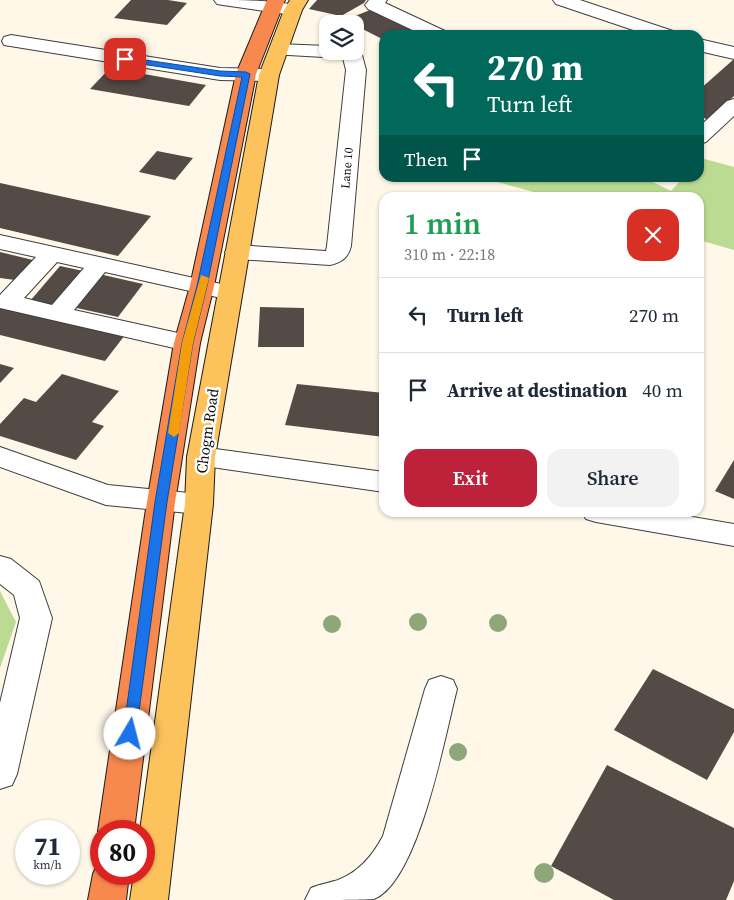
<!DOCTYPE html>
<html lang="en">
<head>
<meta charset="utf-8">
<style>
	:root { --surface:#fff; --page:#f2f2f3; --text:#1f2937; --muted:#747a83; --line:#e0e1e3; --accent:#be213a }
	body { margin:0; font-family:"Source Serif 4",serif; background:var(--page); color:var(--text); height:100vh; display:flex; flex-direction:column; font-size:19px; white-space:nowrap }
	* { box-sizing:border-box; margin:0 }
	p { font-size:16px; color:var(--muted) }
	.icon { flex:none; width:28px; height:28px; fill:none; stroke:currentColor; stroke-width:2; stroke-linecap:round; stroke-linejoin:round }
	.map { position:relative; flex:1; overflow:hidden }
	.panel { position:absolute; left:379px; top:192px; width:325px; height:325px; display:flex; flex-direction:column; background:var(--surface); border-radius:15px; box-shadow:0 1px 4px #0004 }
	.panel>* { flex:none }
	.guide { position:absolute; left:379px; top:30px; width:325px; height:152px; border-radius:15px; box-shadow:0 1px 4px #0004; background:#00695c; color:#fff; overflow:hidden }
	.tools { position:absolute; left:319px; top:15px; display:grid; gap:10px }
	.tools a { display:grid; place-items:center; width:45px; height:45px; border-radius:10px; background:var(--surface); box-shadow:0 1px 4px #0004; font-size:25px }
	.speed { position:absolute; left:15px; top:820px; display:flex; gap:10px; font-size:25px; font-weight:700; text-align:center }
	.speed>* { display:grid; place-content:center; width:65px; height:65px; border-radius:50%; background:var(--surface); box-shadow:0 1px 4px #0004; line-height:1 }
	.speed small { font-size:12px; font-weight:400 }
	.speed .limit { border:8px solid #d22; background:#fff; color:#111 }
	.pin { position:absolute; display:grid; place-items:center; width:42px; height:42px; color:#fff; margin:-21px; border-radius:10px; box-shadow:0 2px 8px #0006 }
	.me { position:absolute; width:55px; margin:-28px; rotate:8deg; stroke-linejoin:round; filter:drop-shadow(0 0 4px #0008) }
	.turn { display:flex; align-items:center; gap:18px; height:105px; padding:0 25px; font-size:22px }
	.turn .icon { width:65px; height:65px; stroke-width:2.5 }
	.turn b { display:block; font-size:35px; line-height:42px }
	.then { display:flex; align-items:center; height:48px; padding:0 25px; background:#0003; gap:10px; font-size:19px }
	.round { display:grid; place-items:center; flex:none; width:52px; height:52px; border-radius:15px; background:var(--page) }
	.summary { display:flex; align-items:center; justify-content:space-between; height:85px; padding:0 25px }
	h1 { font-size:30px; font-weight:600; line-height:38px; color:#1e9e55 }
	.action { display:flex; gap:10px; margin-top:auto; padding:10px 25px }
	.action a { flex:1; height:58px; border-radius:15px; background:var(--accent); color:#fff; font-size:20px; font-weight:600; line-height:58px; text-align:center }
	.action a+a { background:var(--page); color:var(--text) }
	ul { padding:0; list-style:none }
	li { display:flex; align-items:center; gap:15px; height:75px; padding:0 25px; border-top:1px solid var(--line) }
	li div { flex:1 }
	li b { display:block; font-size:19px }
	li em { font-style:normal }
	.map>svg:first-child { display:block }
	.forest { fill:#bbdb92 }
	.building { fill:#544b47 }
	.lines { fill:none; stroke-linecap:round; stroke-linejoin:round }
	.minor-casing { stroke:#3e3e3e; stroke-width:2 }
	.major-casing { stroke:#1c1c1c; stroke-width:2 }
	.highway-casing { stroke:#1c1c1c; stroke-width:2 }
	.minor { fill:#fff; fill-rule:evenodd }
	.major { fill:#fcc35c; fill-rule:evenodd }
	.highway { fill:#f8894e; fill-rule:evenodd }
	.tree { fill:#8ea778 }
	.route { fill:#1a73e8; stroke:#114b97 }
	.slow { fill:#f59e0b }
	.labels { text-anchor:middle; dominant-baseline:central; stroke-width:5; stroke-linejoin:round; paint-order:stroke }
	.far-street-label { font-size:12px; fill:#0b0b0b; stroke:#fff }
	.street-label { font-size:15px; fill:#0b0b0b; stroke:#fff }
</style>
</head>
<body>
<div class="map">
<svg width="734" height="900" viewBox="0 0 734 900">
	<rect width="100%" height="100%" fill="#fff8e9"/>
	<g class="forest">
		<polygon points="701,158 734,167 734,250 699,240 699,198 552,197 483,178 645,178 671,191 683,178 699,178 699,160"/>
		<polygon points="0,591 16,622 0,668"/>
	</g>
	<g class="building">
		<polygon points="131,0 168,0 187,3 167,25 114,18"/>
		<polygon points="317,0 366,0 364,3 341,16 309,9"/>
		<polygon points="370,10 421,35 384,35 384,40 345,20"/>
		<polygon points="734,59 734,96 709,120 699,116 699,90"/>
		<polygon points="110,68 206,85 189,106 90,89"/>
		<polygon points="157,151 193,158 175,180 139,172"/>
		<polygon points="0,183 151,216 118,256 0,228"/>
		<polygon points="0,252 33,260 15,280 0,278"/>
		<polygon points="60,266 88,272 59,307 30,301"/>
		<polygon points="99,274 143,284 118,317 72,307"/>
		<polygon points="0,305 125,335 105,361 0,335"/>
		<polygon points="260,307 304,308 304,347 258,347"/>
		<polygon points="0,364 14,368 0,383"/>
		<polygon points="62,374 119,391 92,422 104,426 76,460 0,436 0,424 24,398 36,402"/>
		<polygon points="297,384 384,393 384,437 285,425"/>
		<polygon points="734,460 734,499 715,491"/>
		<polygon points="653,669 734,709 734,732 707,780 614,730"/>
		<polygon points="607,765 734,828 734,881 726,900 614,900 551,866"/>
	</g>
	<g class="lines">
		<defs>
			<g id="minor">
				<path d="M214,0C243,0 271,0 299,6L302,10L299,14L293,15L223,5L217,4Z"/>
				<polygon points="369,0 387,0 385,3 445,31 447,35 423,35 368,9 365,5"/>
				<polygon points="553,0 580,0 673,31 675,35 648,35 556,4"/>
				<polygon points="11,35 220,68 269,69 276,71 279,75 276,79 269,81 220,80 4,45 2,41 4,37"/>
				<polygon points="699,39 734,47 734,59 699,51"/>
				<path d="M278,44L328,46V51L355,50L362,55L366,70L351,246C348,258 342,262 330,265L237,259L229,257L225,252L229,247L237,245L326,251L327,246L346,70L343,58H341L271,54L269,50L271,46Z"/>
				<polygon points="734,99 734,116 706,142 699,144 699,127 727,101"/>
				<path d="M0,235L230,286L239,288L242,293L239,298L230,300L105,272L74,310L196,337L200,343L196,349L187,351L0,308V295L36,257L0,249ZM57,262L84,268L52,305L24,298Z"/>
				<polygon points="0,447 108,485 199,494 209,497 213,504 209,511 199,514 106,505 0,467"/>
				<polygon points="201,447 384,472 384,492 191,464 187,457 191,450"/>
				<polygon points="582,512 663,512 734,524 734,546 596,522 586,519"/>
				<polygon points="0,556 11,559 39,581 52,618 17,774 12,785 0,789 0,703 20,618 14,595 0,584"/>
				<path d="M441,676L453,680L457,689C445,735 419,881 374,899C363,900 321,900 305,900L311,888C320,884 329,883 338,880C359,872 373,855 383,836L425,689L429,680Z"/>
			</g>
			<polygon id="major" points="290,0 308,0 302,10 279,75 215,457 213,504 168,900 130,900 134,874 144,874 144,831 140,831 185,504 187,457 259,75 284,10"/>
			<g id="highway">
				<polygon points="267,0 285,0 256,74 214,286 200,343 175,502 134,831 101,831 101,838 98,831 147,502 174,343 190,286 236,74"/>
				<polygon points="101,861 101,874 129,874 126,900 88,900 93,874 98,862"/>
			</g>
		</defs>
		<use href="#minor" class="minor-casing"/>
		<use href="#major" class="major-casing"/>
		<use href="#highway" class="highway-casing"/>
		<use href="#minor" class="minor"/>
		<use href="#major" class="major"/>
		<use href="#highway" class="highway"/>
	</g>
	<g class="tree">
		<circle cx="418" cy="622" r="9"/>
		<circle cx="498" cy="623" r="9"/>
		<circle cx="332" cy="624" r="9"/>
		<circle cx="458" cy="752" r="9"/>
		<circle cx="544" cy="873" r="10"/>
	</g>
	<polygon class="route" points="125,57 220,71 246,72 250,74 207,286 193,343 167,502 136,734 134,739 125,739 123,734 155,502 182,343 197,286 242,77 220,76 122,61 122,57"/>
	<polygon class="slow" points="201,275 209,278 193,343 179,433 174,437 168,433 182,343"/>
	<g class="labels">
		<g class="far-street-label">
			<text transform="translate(347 168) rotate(-85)">Lane 10</text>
		</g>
		<g class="street-label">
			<text transform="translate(207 431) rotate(-82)">Chogm Road</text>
		</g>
	</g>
</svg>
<div class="tools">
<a><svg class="icon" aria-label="layers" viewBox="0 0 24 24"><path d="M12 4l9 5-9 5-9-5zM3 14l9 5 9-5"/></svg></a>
</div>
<div class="speed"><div>71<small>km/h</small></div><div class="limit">80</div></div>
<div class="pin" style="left:125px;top:59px;background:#d93025"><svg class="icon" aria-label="arrive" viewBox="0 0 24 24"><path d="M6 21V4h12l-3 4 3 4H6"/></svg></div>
<svg class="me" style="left:130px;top:734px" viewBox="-20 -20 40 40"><circle r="19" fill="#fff"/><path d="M0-13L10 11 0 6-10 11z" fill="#1a73e8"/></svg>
<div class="guide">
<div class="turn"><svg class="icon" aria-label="left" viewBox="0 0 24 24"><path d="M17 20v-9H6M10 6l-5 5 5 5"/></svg><div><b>270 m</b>Turn left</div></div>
<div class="then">Then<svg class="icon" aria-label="arrive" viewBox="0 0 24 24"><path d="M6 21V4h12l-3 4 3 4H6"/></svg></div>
</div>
<section class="panel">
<div class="summary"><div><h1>1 min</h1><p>310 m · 22:18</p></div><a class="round" style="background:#d93025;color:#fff"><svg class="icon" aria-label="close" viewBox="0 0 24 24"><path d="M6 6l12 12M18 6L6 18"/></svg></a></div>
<ul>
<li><svg class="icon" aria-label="left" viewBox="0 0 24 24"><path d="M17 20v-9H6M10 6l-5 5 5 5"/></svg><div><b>Turn left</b></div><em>270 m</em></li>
<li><svg class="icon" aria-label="arrive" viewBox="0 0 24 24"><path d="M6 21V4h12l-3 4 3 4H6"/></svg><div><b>Arrive at destination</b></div><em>40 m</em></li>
</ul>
<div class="action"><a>Exit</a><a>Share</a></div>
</section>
</div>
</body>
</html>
